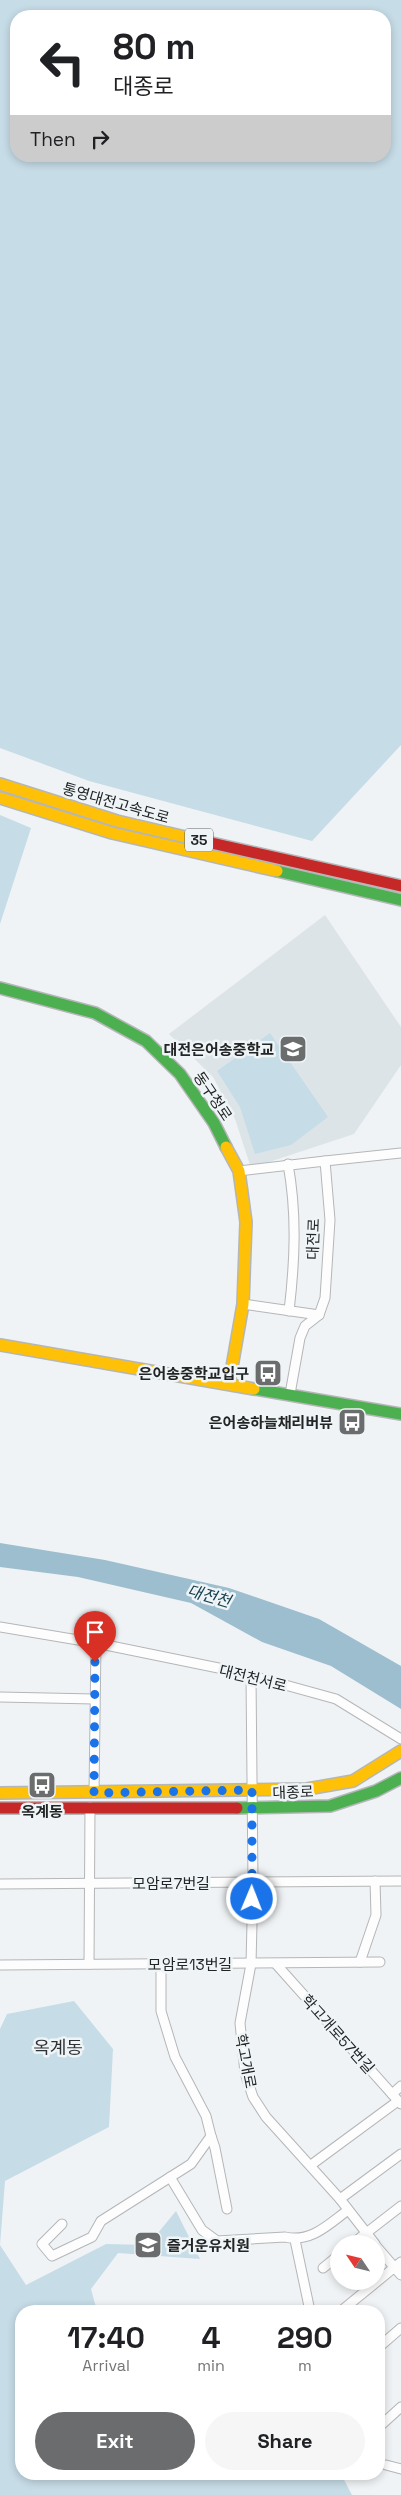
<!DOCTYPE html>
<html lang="en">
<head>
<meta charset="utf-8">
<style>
	:root { --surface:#fff; --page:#f6f6f6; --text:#202124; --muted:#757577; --accent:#6a6c6e }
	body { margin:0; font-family:"Space Grotesk","Noto Sans KR",sans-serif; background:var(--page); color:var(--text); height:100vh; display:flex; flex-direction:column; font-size:19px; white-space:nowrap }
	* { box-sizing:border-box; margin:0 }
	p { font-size:16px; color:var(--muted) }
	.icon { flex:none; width:28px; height:28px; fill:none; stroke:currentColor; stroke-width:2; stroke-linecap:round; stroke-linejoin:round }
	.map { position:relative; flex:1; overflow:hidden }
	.drawer { position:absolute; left:15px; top:2305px; width:370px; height:175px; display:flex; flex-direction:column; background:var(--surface); border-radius:20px; box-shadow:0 2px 8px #0003 }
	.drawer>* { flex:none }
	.hud { position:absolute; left:10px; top:10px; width:381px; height:152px; border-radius:20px; box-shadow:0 2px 8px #0003; background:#fff; color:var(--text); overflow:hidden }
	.needle { width:32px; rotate:305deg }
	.tools { position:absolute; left:330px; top:2235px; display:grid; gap:10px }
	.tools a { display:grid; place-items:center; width:55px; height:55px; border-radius:50%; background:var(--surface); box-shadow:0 2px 8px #0003; font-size:25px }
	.pin { position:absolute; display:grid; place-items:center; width:42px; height:42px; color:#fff; margin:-51px -21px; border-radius:50% 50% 50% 0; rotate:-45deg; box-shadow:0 0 5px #0007 }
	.pin .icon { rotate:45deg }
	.me { position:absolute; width:55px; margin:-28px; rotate:1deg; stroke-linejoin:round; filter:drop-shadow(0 0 4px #0008) }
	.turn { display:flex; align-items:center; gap:18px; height:105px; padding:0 20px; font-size:22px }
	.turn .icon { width:65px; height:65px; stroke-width:2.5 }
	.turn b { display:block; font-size:35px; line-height:42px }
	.then { display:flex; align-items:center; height:48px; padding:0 20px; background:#0003; gap:10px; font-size:19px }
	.eta { display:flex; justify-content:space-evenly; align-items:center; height:85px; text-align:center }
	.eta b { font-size:30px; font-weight:600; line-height:35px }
	.primary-button { display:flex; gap:10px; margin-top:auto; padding:10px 20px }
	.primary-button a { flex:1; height:58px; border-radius:30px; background:var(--accent); color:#fff; font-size:20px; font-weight:600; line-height:58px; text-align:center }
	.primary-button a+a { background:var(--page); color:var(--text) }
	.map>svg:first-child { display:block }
	.built { fill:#dce4e8 }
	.green { fill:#c6dce7; fill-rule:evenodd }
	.water { fill:#9dbece }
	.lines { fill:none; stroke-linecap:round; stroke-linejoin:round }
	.street-casing { stroke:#b4b6b7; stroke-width:11 }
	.fast-casing { stroke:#b4b6b7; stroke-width:14 }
	.slow-casing { stroke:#b4b6b7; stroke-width:14 }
	.jam-casing { stroke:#b4b6b7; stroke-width:14 }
	.street { stroke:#fdfdfe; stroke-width:9 }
	.fast { stroke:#4caf50; stroke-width:11 }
	.slow { stroke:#ffc107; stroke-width:11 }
	.jam { stroke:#c62828; stroke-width:11 }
	.route { stroke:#1a73e8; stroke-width:9; stroke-dasharray:0 16.2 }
	.labels { text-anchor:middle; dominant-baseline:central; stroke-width:5; stroke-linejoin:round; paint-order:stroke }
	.shield { fill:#eff4f6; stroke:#606264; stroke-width:1 }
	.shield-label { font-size:14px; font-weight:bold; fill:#222425 }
	.street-label { font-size:15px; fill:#222425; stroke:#eff4f6 }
	.poi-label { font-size:15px; font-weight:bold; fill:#222425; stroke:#eff4f6; text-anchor:end }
	.water-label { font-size:16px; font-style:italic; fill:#123c4d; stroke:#eff4f6 }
	.quarter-label { font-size:18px; fill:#2f3234; stroke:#eff4f6 }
</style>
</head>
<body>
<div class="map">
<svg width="401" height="2495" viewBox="0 0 401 2495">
	<rect width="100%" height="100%" fill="#f0f3f5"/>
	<polygon class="built" points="325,915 401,1027 401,1065 354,1134 251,1168 235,1119 213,1077 169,1034"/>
	<g class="green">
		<path d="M0,0H401V745L312,841L89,781L0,748ZM385,16V156H16V16Z"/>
		<polygon points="0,815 31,828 0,924"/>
		<polygon points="270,1033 328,1117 291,1145 255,1154 240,1107 217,1071"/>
		<polygon points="74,2001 113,2049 109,2127 5,2181 0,2245 26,2285 106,2244 148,2245 176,2211 200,2259 118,2253 91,2289 97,2311 21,2311 21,2474 341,2474 352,2495 0,2495 0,2029 7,2014"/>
	</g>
	<polygon class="water" points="0,1543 105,1560 229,1588 319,1619 401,1666 401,1709 331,1666 262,1642 191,1603 78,1577 0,1567"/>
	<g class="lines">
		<defs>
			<g id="street">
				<polyline points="325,1161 401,1153"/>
				<path d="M288,1164C297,1214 295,1260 289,1311"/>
				<polyline points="239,1171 325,1161 330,1220 325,1298 319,1315 305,1326 300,1338 290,1394"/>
				<polyline points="243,1304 319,1315"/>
				<polyline points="0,1627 96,1643 238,1672 336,1699 401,1739"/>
				<polyline points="251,1676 253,1882 251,1964 240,2023 245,2073 253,2097 266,2117 340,2199 375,2244"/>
				<polyline points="0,1697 94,1699"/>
				<polyline points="94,1793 96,1643"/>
				<polyline points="0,1884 401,1881"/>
				<polyline points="360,1962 376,1915 375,1881"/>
				<polyline points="89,1964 90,1807"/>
				<polyline points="276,1964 401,2104"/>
				<polyline points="0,1965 380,1962"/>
				<polyline points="392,2094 401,2086"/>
				<polyline points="211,2136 215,2148 227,2209"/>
				<polyline points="311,2165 398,2101"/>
				<path d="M170,2177L202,2230L217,2241L285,2237C311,2243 329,2224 348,2210"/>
				<polyline points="340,2199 401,2154"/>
				<polyline points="62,2224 42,2244 52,2256 92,2237 101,2221 191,2164 211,2136 206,2116 175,2057 161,2011 161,1964"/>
				<polyline points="295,2240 310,2311"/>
				<polyline points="352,2244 401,2206"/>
				<polyline points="376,2246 401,2275"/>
				<polyline points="323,2268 339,2255"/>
				<polyline points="341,2311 401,2262"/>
				<polyline points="379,2347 401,2328"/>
				<polyline points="379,2427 401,2407"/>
				<polyline points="386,2465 401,2469"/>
			</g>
			<g id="fast">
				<polyline points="277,871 401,900"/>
				<polyline points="0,988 95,1013 146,1041 180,1074 214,1123 226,1147"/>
				<polyline points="254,1389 401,1414"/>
				<polyline points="237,1808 330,1806 376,1791 401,1778"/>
			</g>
			<g id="slow">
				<polyline points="0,784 117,821 194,839"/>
				<polyline points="0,798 112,833 277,871"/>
				<polyline points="226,1147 239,1171 246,1222 243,1304 229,1384"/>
				<polyline points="0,1345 254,1389"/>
				<polyline points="0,1793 307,1789 353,1781 401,1751"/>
			</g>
			<g id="jam">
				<polyline points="194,839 401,886"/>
				<polyline points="0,1808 237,1808"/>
			</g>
		</defs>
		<use href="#street" class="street-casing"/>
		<use href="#fast" class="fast-casing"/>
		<use href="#slow" class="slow-casing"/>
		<use href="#jam" class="jam-casing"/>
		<use href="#street" class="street"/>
		<use href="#fast" class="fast"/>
		<use href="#slow" class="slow"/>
		<use href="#jam" class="jam"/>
	</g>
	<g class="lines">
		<polyline class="route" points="95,1662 94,1793 252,1790 252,1899"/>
	</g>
	<defs>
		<symbol id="school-square" viewBox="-11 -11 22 22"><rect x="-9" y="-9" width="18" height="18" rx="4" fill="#6a6c6e" stroke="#eff4f6"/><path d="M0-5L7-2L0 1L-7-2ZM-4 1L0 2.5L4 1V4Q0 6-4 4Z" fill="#fff"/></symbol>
		<symbol id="bus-square" viewBox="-11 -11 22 22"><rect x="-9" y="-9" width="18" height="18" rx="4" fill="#6a6c6e" stroke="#eff4f6"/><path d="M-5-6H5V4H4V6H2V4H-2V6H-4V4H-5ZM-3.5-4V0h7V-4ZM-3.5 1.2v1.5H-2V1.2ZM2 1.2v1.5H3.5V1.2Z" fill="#fff"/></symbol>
	</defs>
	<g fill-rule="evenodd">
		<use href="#school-square" x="277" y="1033" width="32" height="32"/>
		<use href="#bus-square" x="252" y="1357" width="32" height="32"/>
		<use href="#bus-square" x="336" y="1406" width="32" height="32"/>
		<use href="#bus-square" x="26" y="1769" width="32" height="32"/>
		<use href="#school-square" x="132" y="2229" width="32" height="32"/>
	</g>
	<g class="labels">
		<rect class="shield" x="185" y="828.5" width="28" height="23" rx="4"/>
		<g class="shield-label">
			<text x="199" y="840">35</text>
		</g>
		<g class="street-label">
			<text transform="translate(116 803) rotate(16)">통영대전고속도로</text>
			<text transform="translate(213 1096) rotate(56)">동구청로</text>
			<text transform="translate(313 1239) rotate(-88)">대전로</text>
			<text transform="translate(253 1678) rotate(14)">대전천서로</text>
			<text transform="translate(293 1792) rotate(-2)">대종로</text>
			<text x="171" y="1883">모암로7번길</text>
			<text x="190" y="1964">모암로13번길</text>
			<text transform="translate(338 2034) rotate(48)">학고개로57번길</text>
			<text transform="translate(246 2061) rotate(79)">학고개로</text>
		</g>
		<g class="poi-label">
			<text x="274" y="1049">대전은어송중학교</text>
			<text x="249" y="1373">은어송중학교입구</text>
			<text x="333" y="1422">은어송하늘채리버뷰</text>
			<text x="42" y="1811" text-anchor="middle">옥계동</text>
			<text x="167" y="2245" text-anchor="start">즐거운유치원</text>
		</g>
		<g class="water-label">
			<text transform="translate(209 1596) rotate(16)">대전천</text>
		</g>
		<g class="quarter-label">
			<text x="58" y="2047">옥계동</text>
		</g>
	</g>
</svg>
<div class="tools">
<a><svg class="needle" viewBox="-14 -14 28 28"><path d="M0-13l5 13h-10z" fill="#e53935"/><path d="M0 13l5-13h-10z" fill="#757577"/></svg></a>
</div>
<div class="pin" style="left:95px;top:1662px;background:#d93025"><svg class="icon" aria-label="arrive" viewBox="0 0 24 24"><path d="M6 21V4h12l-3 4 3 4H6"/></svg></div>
<svg class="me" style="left:252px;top:1899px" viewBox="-20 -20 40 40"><circle r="17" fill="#1a73e8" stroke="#fff" stroke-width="3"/><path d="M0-11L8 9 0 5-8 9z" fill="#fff"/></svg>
<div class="hud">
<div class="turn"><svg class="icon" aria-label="left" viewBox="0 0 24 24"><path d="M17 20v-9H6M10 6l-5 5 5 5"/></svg><div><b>80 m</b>대종로</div></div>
<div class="then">Then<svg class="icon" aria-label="right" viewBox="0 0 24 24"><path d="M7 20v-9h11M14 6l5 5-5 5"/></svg></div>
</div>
<section class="drawer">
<div class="eta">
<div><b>17:40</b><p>Arrival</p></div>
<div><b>4</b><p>min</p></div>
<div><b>290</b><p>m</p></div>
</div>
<div class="primary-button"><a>Exit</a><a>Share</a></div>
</section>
</div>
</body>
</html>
